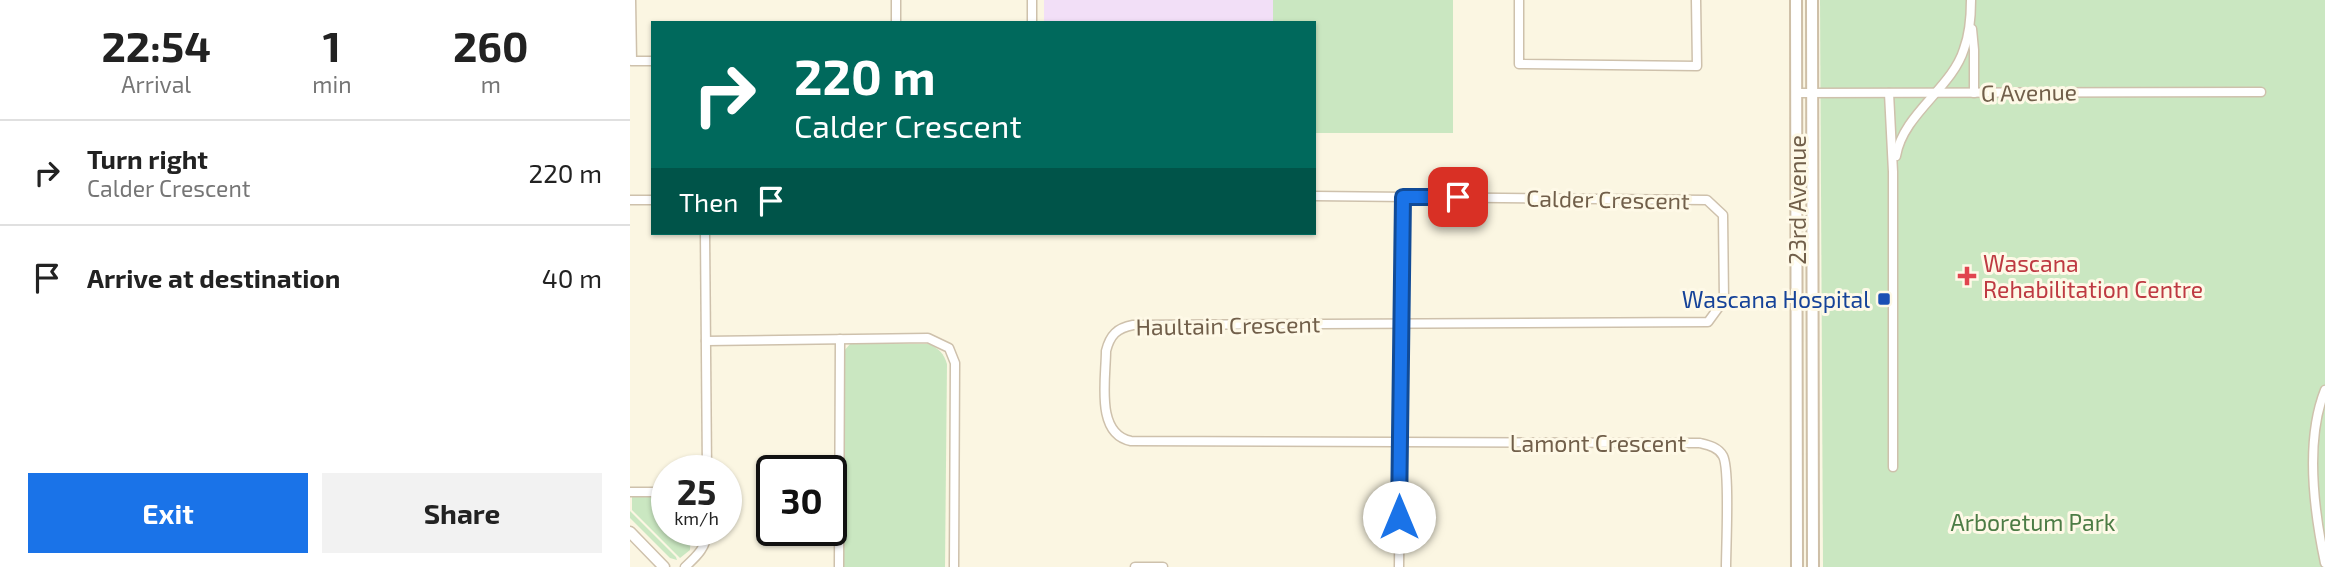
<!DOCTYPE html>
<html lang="en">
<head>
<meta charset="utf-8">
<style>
	:root { --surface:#fff; --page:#f2f2f2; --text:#222; --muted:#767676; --line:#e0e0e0; --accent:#1a73e8 }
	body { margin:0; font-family:"Exo 2",sans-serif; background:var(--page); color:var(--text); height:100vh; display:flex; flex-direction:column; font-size:26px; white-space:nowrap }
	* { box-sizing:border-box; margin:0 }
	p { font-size:23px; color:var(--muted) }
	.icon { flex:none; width:38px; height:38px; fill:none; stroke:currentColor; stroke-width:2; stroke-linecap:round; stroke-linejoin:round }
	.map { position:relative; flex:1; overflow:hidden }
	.panel { display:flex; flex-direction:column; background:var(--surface); width:630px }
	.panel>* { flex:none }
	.guide { position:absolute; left:21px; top:21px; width:665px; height:214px; border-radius:0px; box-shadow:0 2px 5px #0004; background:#00695c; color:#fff; overflow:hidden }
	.speed { position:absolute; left:21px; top:455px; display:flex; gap:14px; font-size:35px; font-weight:700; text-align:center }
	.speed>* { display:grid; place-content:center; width:91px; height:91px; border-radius:50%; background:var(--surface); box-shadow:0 2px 5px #0004; line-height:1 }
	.speed small { font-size:18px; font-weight:400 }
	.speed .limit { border:4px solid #111; border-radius:10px; background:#fff; color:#111 }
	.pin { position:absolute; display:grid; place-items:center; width:60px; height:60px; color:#fff; margin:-30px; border-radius:14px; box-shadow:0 4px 10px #0006 }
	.me { position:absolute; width:77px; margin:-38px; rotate:0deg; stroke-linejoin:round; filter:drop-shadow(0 0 5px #0008) }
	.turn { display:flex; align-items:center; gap:24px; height:147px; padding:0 28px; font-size:32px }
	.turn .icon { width:91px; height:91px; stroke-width:2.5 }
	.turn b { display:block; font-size:49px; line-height:60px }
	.then { display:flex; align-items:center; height:66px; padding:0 28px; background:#0003; gap:14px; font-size:26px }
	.eta { display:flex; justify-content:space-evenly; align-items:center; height:119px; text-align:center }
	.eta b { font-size:42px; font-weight:700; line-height:49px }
	.cta { display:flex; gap:14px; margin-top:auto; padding:14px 28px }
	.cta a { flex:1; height:80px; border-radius:0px; background:var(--accent); color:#fff; font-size:28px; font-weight:700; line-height:80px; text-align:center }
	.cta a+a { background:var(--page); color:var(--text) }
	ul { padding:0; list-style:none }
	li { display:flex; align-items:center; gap:21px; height:105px; padding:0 28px; border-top:2px solid var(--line) }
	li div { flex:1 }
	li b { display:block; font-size:26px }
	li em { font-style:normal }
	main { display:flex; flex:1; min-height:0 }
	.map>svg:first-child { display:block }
	.education { fill:#f2dff7 }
	.green { fill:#cae7c1 }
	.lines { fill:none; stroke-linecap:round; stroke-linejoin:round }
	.minor-casing { stroke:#cec1ac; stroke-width:11 }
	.tertiary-casing { stroke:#cec1ac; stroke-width:13 }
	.secondary-casing { stroke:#cebfa7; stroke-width:14 }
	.minor { stroke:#fff; stroke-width:8 }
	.tertiary { stroke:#fff; stroke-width:10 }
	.secondary { stroke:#fff; stroke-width:10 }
	.route-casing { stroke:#114b97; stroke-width:18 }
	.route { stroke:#1a73e8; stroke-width:12 }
	.health-dot { fill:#e0444e; stroke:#fef9e7; stroke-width:2.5 }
	.transit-dot { fill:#1a4fb4; stroke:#fef9e7; stroke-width:2.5 }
	.labels { text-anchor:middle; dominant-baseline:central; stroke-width:6; stroke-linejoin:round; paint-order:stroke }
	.street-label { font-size:23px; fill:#715f4a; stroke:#fef9e7 }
	.health-label { font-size:23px; fill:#be3a42; stroke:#fef9e7; text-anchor:start }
	.transit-label { font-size:23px; fill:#164399; stroke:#fef9e7; text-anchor:end }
	.park-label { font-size:23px; fill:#4c7c45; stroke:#fef9e7 }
</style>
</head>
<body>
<main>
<section class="panel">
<div class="eta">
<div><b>22:54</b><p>Arrival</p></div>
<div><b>1</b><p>min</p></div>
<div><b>260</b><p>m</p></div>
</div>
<ul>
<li><svg class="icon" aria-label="right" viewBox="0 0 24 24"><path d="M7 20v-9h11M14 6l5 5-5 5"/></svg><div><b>Turn right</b><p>Calder Crescent</p></div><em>220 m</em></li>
<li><svg class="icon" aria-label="arrive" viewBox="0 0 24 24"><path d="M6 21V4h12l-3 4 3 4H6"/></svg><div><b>Arrive at destination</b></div><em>40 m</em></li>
</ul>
<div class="cta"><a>Exit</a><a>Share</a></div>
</section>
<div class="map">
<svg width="1695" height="567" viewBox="0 0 1695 567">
	<rect width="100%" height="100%" fill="#fbf6e2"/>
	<rect class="education" x="414" y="0" width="229" height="23"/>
	<g class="green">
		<polygon points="643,0 823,0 823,133 684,133 684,23 643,23"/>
		<polygon points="1190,0 1695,0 1695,567 1193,567"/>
		<path d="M221,343L298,344C309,348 314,354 317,364L315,567H212L213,352Z"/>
		<polygon points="2,497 37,497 37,530 61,530 60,550 50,558 2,510"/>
		<polygon points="0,511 46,557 47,560 40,558 0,518"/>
	</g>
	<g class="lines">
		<defs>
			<g id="minor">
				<polyline points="1,0 2,61 23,61"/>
				<polyline points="402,0 402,23"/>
				<polyline points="889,0 889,64 1067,66 1066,0"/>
				<polyline points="266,23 266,0"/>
				<polyline points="1342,29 1344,50 1344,93"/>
				<polyline points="1167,93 1631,92"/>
				<polyline points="1259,93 1263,172 1263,467"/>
				<path d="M1266,156C1273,114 1322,88 1334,49C1340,33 1341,17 1341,0"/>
				<path d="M684,196L1077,200L1093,215L1094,300L1078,322L503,325C487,328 480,335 476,351C476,379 465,434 501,441L1070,443C1078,445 1088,447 1093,456C1100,469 1096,548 1096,567"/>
				<polyline points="0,200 23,200"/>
				<polyline points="75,233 77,471"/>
				<polyline points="76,341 298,338 319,348 325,363 324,567"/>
				<path d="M1695,390C1675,440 1684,511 1695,563"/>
				<polyline points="0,492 37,492"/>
				<path d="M55,567C67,556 77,547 77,530"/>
				<polyline points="209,567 210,339"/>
				<polyline points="505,567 533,567"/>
				<polyline points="769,567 773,197"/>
			</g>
			<polyline id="tertiary" points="0,532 34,567"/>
			<g id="secondary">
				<polyline points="1166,0 1167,567"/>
				<polyline points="1182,0 1183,567"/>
			</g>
		</defs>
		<use href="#minor" class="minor-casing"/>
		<use href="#tertiary" class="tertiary-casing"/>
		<use href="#secondary" class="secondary-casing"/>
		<use href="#minor" class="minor"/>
		<use href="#tertiary" class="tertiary"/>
		<use href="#secondary" class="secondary"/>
	</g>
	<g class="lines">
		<defs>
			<polyline id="route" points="769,517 773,197 828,197"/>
		</defs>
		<use href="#route" class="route-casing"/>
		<use href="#route" class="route"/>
	</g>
	<path class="health-dot" d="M1333.5 265.5h7v7h7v7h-7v7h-7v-7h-7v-7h7z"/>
	<rect class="transit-dot" x="1247" y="292" width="14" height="14" rx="3.5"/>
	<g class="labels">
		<g class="street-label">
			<text transform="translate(1399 92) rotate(-1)">G Avenue</text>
			<text transform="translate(978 199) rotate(1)">Calder Crescent</text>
			<text transform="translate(1167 200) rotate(-90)">23rd Avenue</text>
			<text transform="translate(598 325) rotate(-1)">Haultain Crescent</text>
			<text x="968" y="443">Lamont Crescent</text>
		</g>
		<g class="health-label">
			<text x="1353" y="263">Wascana<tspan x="1353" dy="26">Rehabilitation Centre</tspan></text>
		</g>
		<g class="transit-label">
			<text x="1240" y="299">Wascana Hospital</text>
		</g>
		<g class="park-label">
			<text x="1403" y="522">Arboretum Park</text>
		</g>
	</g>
</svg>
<div class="speed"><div>25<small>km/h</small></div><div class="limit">30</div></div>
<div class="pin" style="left:828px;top:197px;background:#d93025"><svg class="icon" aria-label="arrive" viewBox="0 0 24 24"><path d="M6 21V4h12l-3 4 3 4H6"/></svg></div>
<svg class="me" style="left:769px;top:517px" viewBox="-20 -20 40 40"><circle r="19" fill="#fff"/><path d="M0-13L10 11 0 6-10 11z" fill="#1a73e8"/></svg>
<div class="guide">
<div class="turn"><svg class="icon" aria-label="right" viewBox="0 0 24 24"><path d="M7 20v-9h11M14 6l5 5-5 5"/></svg><div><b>220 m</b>Calder Crescent</div></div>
<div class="then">Then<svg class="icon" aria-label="arrive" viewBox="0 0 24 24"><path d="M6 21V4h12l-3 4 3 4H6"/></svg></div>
</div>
</div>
</main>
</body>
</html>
